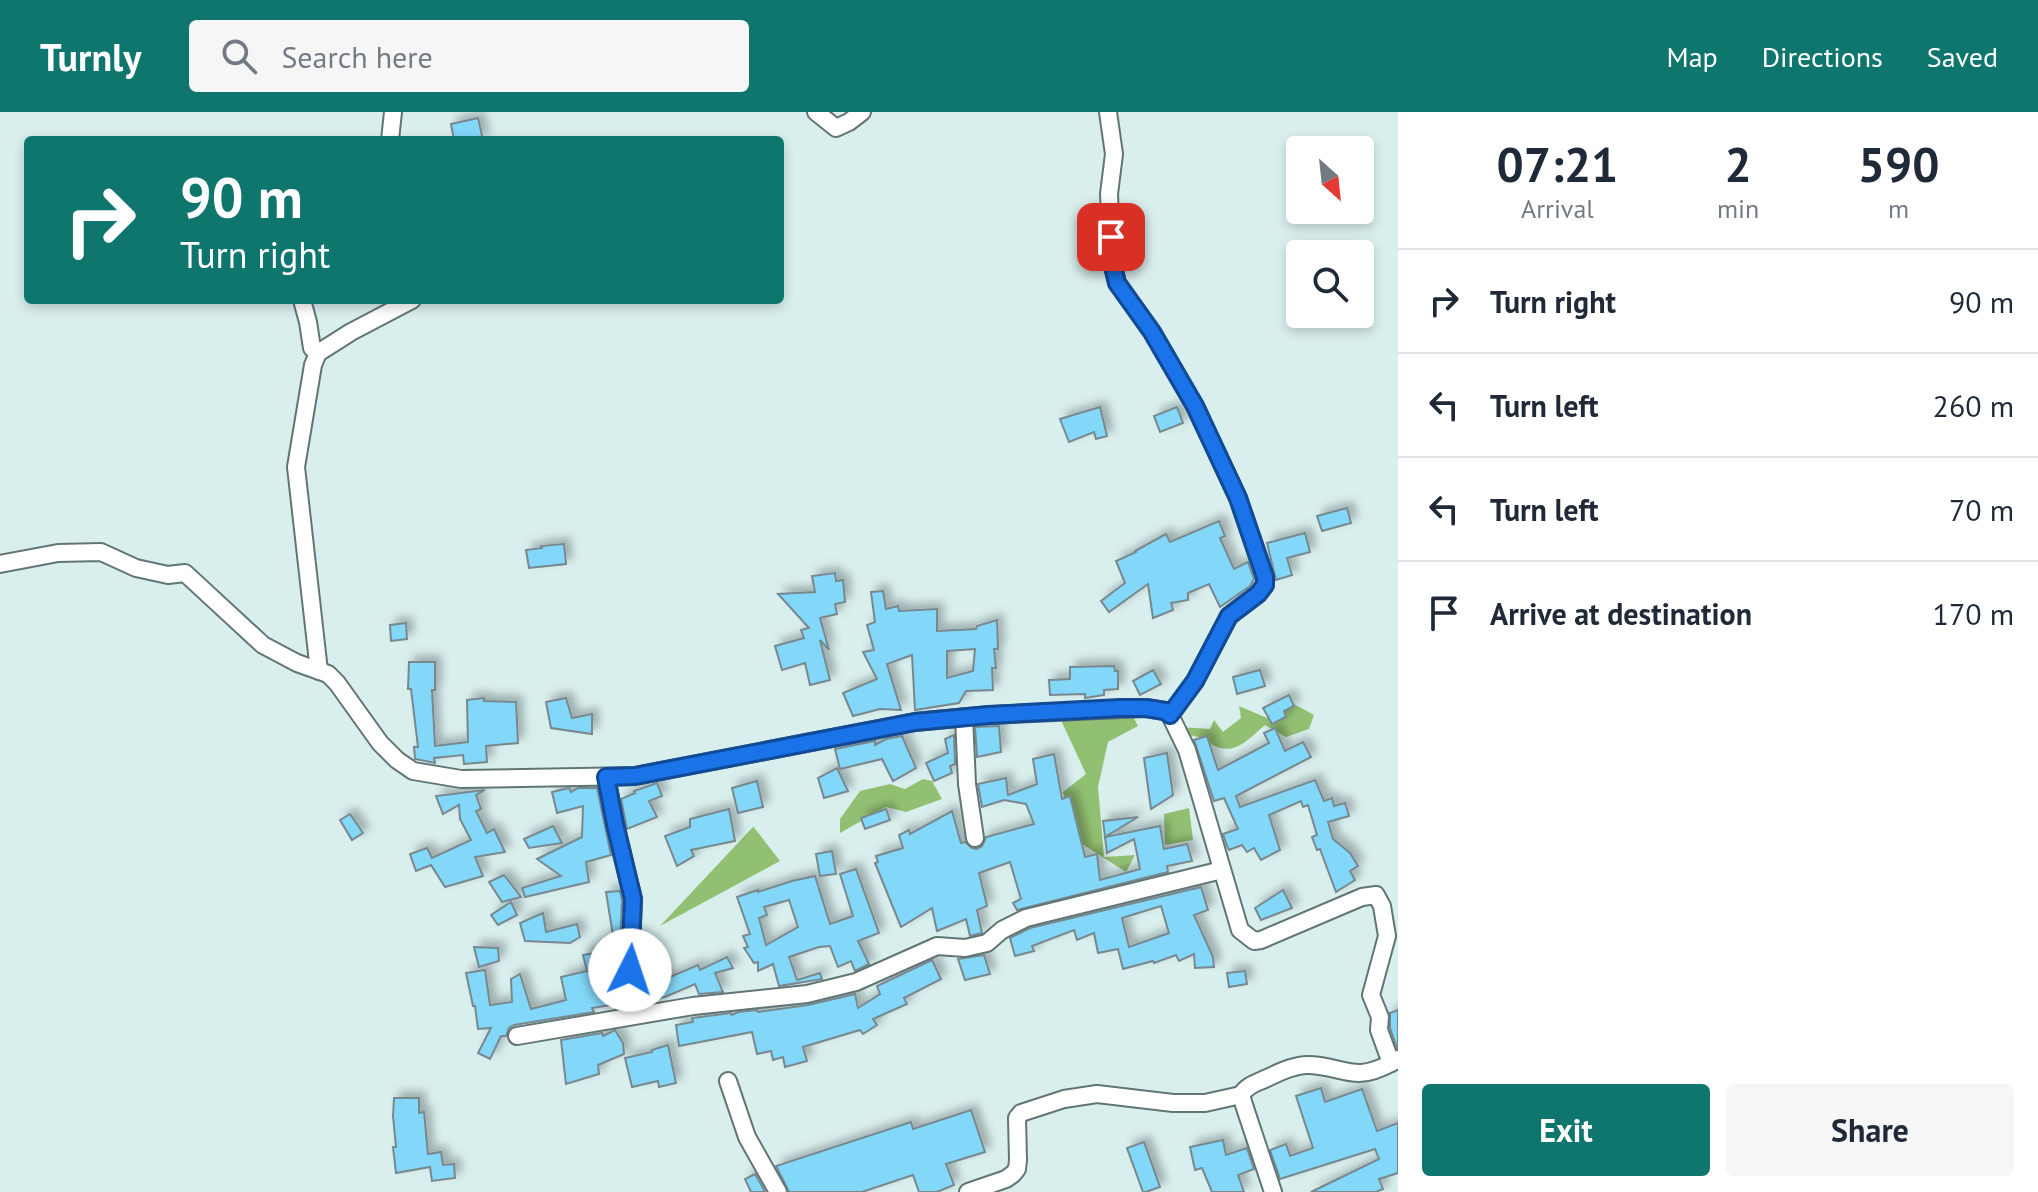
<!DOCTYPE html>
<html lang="en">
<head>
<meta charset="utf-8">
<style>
	:root { --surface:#fff; --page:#f6f6f7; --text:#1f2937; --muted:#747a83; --line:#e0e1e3; --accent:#0f766e }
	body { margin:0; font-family:"PT Sans",sans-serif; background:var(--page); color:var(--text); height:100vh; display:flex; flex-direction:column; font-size:30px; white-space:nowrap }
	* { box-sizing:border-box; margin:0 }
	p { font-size:26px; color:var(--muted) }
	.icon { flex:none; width:44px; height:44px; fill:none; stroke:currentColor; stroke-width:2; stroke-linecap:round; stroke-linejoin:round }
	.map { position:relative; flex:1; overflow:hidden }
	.drawer { display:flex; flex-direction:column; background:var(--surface); width:640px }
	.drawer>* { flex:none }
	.top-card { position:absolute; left:24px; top:24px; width:760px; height:168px; border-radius:8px; box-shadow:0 4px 12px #0003; background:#0f766e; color:#fff; overflow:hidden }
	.needle { width:52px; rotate:153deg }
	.fabs { position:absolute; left:1286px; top:24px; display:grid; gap:16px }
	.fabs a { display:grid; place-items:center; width:88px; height:88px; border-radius:8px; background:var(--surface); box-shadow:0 4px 12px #0003; font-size:40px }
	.pin { position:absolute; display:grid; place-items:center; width:68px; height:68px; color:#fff; margin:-34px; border-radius:16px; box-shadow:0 4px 12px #0006 }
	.me { position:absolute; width:88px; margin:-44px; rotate:4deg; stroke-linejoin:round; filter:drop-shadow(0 0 6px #0008) }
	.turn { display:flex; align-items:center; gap:28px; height:168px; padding:0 24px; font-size:36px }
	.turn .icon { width:104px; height:104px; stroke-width:2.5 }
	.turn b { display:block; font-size:56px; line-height:68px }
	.eta { display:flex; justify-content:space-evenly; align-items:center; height:136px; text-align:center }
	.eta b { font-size:48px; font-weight:700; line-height:56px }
	.button { display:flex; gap:16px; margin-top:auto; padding:16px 24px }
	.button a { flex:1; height:92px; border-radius:8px; background:var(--accent); color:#fff; font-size:32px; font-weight:700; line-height:92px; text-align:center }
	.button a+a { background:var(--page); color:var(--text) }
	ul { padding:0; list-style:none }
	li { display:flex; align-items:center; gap:24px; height:104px; padding:0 24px; border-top:2px solid var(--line) }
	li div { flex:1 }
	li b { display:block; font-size:30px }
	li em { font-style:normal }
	header { display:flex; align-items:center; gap:48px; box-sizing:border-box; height:112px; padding:0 40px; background:var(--accent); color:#fff }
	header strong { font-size:38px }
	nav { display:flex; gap:44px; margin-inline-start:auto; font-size:28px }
	.search { width:560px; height:72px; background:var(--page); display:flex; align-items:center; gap:20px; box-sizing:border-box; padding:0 28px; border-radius:8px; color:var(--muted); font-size:30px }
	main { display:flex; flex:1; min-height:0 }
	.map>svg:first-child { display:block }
	.forest { fill:#92c072 }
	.building { fill:#83d7f8; stroke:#77888f; stroke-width:2; fill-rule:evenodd; filter:url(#shadow) }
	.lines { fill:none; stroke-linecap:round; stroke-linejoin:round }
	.minor-casing { stroke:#627575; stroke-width:20 }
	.minor { stroke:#fff; stroke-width:16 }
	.route-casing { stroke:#114b97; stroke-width:20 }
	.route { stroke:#1a73e8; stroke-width:14 }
</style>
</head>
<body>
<header>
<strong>Turnly</strong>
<div class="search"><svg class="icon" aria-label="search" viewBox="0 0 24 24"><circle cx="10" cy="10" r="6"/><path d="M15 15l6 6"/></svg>Search here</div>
<nav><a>Map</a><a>Directions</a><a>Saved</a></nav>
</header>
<main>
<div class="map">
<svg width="1398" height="1080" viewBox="0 0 1398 1080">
	<defs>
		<filter id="shadow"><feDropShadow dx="6" dy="-6" stdDeviation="4" flood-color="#0004"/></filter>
	</defs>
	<rect width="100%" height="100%" fill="#d9efee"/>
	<g class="forest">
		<path d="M1294,592L1314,603L1309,617L1286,625L1265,613C1246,629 1234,646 1209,631C1200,626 1195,622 1185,624L1180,615L1210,617L1214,608L1223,620L1241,606L1239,594L1267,606Z"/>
		<polygon points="1130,599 1138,614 1108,630 1098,675 1104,745 1135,743 1126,760 1076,728 1063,680 1086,662 1059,604"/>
		<polygon points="923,667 932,669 942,687 906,700 886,695 840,721 840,707 860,679 890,672 905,677"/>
		<polygon points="1189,696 1193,728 1165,733 1164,702"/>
		<polygon points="753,714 780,749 660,814 753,715"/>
	</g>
	<g class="building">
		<polygon points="478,6 483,28 454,28 451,12"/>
		<polygon points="1100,295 1107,324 1096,327 1094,320 1069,330 1060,307"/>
		<polygon points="1177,295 1183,311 1160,320 1154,304"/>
		<polygon points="1347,396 1351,411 1322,419 1317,404"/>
		<polygon points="1219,409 1225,424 1220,426 1234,457 1248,450 1254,467 1250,474 1220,495 1209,472 1188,481 1188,488 1171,491 1173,498 1153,506 1148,472 1109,500 1101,489 1125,471 1116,449 1136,440 1135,439 1166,422 1170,430"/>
		<polygon points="1305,421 1310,440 1287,446 1292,463 1276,468 1267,431"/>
		<polygon points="564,432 566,452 529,456 526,438 542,436 541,434"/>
		<polygon points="835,461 836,469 843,468 845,490 835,492 837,502 820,506 829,538 820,528 830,568 810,573 805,551 782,558 775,534 804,526 801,518 809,516 778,482 815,480 812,464"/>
		<path d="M883,479L886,497L898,494L899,499L937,497V519L976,517L977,514L997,508L998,537H994L996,556H992L993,578L966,579L959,591L915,598L912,543L887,552L901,598L880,597L853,604L843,581L877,567L863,540L874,538L867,513L875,510L871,480ZM975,537L973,559L947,566V539Z"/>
		<polygon points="406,511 407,527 391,529 390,513"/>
		<polygon points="409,550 435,550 435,578 432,578 435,634 468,630 467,588 484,586 484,589 516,590 518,631 486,634 487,650 464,652 463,643 434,646 435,651 415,647 414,635 418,635 411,577 408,577"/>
		<polygon points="1114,554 1115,559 1118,559 1118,577 1104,578 1104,583 1085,586 1085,582 1050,583 1049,568 1070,567 1070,555"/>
		<polygon points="1153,558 1161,572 1140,583 1133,569"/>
		<polygon points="1260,558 1265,574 1237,582 1233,565"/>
		<polygon points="1289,583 1294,594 1284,599 1286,605 1272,612 1263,596"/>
		<polygon points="566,586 572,606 592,602 592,622 551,616 546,590"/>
		<polygon points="999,614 1001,640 977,645 975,615"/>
		<polygon points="1275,616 1285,639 1303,630 1311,645 1236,684 1240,695 1315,668 1324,689 1332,686 1334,694 1345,691 1349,704 1328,710 1333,727 1350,741 1358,754 1350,759 1355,768 1336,780 1320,737 1317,738 1312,725 1317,723 1308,693 1303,695 1301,689 1269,703 1280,738 1261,748 1254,736 1247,740 1242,733 1229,738 1227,734 1223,722 1238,717 1224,686 1214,689 1194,628 1207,624 1218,658 1269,631 1264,621"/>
		<polygon points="954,623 955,652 950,654 952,661 934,669 926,651 948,641 945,627"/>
		<polygon points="902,624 916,656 893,669 882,647 840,657 835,637 875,629 875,633 886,627"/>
		<polygon points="1167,641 1173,683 1151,697 1144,646"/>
		<polygon points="1054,642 1062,687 1070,684 1085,745 1097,742 1100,768 1140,757 1134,727 1107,741 1105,725 1160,714 1164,737 1187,732 1192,749 1167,754 1168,760 1017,798 1013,791 1021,787 1010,750 979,761 987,794 977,798 982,821 970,824 966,807 937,819 932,796 901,815 875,751 878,750 876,744 903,736 899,723 909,718 910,722 952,699 961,731 965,730 972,736 977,737 982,734 986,725 1034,712 1026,692 1004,688 982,695 978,672 1006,666 1008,683 1037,672 1033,647"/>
		<polygon points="837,656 848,679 824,686 818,666"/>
		<polygon points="757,669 763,695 738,701 732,676"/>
		<polygon points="657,671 662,684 649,689 657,705 627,717 621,687 635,681 634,679"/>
		<polygon points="569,676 571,680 578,676 597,676 611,743 586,750 589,770 525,785 522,776 561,764 537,747 582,725 583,694 557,701 552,680"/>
		<polygon points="485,678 476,683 481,697 476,699 487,721 494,717 505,740 475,745 483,764 445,775 431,753 416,759 410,742 427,736 432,746 471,728 460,707 459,693 443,702 436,684"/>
		<polygon points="729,697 735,729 691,738 694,744 677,754 665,724 690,715 690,707"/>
		<polygon points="886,697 890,708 865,717 861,706"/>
		<polygon points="350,702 363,721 352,728 340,708"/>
		<polygon points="1138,705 1105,725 1103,709"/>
		<polygon points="553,714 562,731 529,736 524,727"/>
		<polygon points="832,739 836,762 820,764 816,742"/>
		<path d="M856,757L879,821L858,829L869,852L855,859L851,849L838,855L830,834L819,835L789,845L797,868L820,861L822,867L779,874L773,852L758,859V850L754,851L744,836L748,835L743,824L750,822L737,785L758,778V780L792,769L815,764L830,812L853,804L840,762ZM789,788L798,815L766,833L759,806L767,803L764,795Z"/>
		<polygon points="504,763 521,785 502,790 489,770"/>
		<path d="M1201,775L1208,798L1194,803L1213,845L1214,855L1195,856L1194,842L1179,849L1176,843L1154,851L1153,849L1123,857L1118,837L1098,841L1094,821L1077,828L1074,818L1032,834L1034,839L1015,844L1010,826L1030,816ZM1161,794L1169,821L1129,835L1122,806Z"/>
		<polygon points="1283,778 1292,796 1261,808 1255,796"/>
		<polygon points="620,779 622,788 619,858 608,857 624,891 592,896 594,900 514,913 509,916 506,924 501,924 490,947 478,941 491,916 478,917 475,894 473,894 466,861 485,858 490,893 512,890 511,867 520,862 531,897 566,888 561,865 587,859 583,843 611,838 611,830 614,830 606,780"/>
		<polygon points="511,790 517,803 498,813 491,803"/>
		<polygon points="543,801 546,820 577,812 580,825 570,831 525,829 520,811"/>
		<polygon points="474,835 498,836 499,849 479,855"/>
		<polygon points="984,843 990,862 965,868 958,847"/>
		<polygon points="727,845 733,856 715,861 723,880 699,882 695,872 665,885 640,889 637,866 641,860 657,856 659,866 663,865 663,868 698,853 700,858"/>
		<polygon points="932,848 941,867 904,886 907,892 873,907 877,913 863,922 860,918 803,935 807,949 785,955 783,945 773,948 771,939 757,942 752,920 679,934 676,913 693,910 692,906 731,901 732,903 738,900 757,898 758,900 808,893 855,882 858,896 880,882 877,874"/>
		<polygon points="1245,859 1247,872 1229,875 1227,861"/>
		<polygon points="1398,898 1398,936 1397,936 1390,916 1390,901"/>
		<polygon points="615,918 623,931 624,942 598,953 599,962 566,972 561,928 602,921 603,924"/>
		<polygon points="668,933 676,971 659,975 658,969 632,975 625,946 652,940 652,938"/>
		<polygon points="1321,976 1325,990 1362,977 1377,1019 1398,1011 1398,1061 1379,1067 1383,1077 1376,1080 1311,1080 1379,1047 1375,1037 1280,1067 1270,1038 1286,1032 1290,1044 1313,1036 1296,984"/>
		<polygon points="394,986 419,986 419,1001 424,1000 428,1042 441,1040 443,1053 454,1052 455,1066 432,1069 430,1055 396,1061 393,1035 396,1035 393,1004"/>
		<polygon points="971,998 985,1040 946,1052 954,1073 937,1080 919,1080 913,1063 862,1080 789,1080 776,1054 911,1010 913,1017"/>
		<polygon points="1223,1028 1226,1043 1247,1036 1254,1057 1238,1063 1244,1080 1212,1080 1202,1056 1195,1058 1190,1035"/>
		<polygon points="1144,1030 1160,1075 1146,1080 1143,1080 1127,1036"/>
		<polygon points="755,1062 762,1074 765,1080 751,1080 745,1067"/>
	</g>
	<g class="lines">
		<defs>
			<g id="minor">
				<polyline points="816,0 836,16 849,10 862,0"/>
				<polyline points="1108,0 1114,42 1109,82 1111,125 1112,150 1117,171 1152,220 1195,294 1238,386 1265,465 1265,473 1258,482 1229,504 1195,569 1170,603"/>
				<polyline points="390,28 393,0"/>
				<polyline points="302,188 308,210 312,236 318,241"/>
				<polyline points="0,452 58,441 101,440 136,456 168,463 185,461 263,533 297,551 328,562 337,571 380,631 397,648 413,659 461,667 635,664 915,610 989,603 1146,596 1165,599 1170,603 1187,638 1240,818 1254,829 1261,828 1362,785 1376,783 1382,794 1387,824 1371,883 1380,905 1379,918 1391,951 1398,947"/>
				<polyline points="319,559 296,355 313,253 318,241 351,220 412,188"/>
				<polyline points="964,605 967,672 975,726"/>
				<polyline points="606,665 615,712 633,787 630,858"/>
				<polyline points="517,924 693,894 807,882 856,870 937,834 965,836 987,831 1002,818 1026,806 1222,758"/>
				<polyline points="728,969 747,1025 778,1080"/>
				<polyline points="968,1080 1006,1067 1013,1062 1017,1057 1018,1048 1017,1006 1021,1001 1064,987 1097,982 1173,991 1205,991 1241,983"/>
				<path d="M1273,1080L1245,996L1241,983C1247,973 1257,971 1267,966C1280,960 1296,952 1310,953C1346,955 1354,971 1391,951"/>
			</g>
		</defs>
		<use href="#minor" class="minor-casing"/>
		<use href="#minor" class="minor"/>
	</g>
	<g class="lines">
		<defs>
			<polyline id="route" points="630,858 633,787 615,712 606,665 635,664 915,610 989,603 1120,596 1146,596 1165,599 1170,603 1195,569 1229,504 1258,482 1265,473 1265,465 1238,386 1195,294 1152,220 1117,171 1112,150 1111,125"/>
		</defs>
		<use href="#route" class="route-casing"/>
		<use href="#route" class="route"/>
	</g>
</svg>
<div class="fabs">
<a><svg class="needle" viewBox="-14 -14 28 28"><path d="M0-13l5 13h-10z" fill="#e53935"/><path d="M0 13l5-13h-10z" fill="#747a83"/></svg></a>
<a><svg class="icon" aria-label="search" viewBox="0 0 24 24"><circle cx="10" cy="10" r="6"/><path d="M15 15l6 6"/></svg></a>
</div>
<div class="pin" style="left:1111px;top:125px;background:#d93025"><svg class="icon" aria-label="arrive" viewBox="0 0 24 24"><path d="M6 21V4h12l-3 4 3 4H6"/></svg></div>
<svg class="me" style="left:630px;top:858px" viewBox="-20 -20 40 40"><circle r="19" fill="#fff"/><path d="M0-13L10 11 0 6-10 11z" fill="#1a73e8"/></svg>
<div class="top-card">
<div class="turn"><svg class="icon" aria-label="right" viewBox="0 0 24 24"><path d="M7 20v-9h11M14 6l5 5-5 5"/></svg><div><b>90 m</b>Turn right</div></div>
</div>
</div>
<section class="drawer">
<div class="eta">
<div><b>07:21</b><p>Arrival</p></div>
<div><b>2</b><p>min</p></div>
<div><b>590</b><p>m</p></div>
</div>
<ul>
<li><svg class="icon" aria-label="right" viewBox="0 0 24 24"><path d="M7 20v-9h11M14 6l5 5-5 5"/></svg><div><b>Turn right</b></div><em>90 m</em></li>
<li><svg class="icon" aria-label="left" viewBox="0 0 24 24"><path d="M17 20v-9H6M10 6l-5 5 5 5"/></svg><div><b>Turn left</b></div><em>260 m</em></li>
<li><svg class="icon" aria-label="left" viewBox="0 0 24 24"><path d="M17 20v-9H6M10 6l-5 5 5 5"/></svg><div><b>Turn left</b></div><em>70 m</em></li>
<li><svg class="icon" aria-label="arrive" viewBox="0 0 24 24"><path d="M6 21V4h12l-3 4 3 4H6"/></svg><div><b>Arrive at destination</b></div><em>170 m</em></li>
</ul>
<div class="button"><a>Exit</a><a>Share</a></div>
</section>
</main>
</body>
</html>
